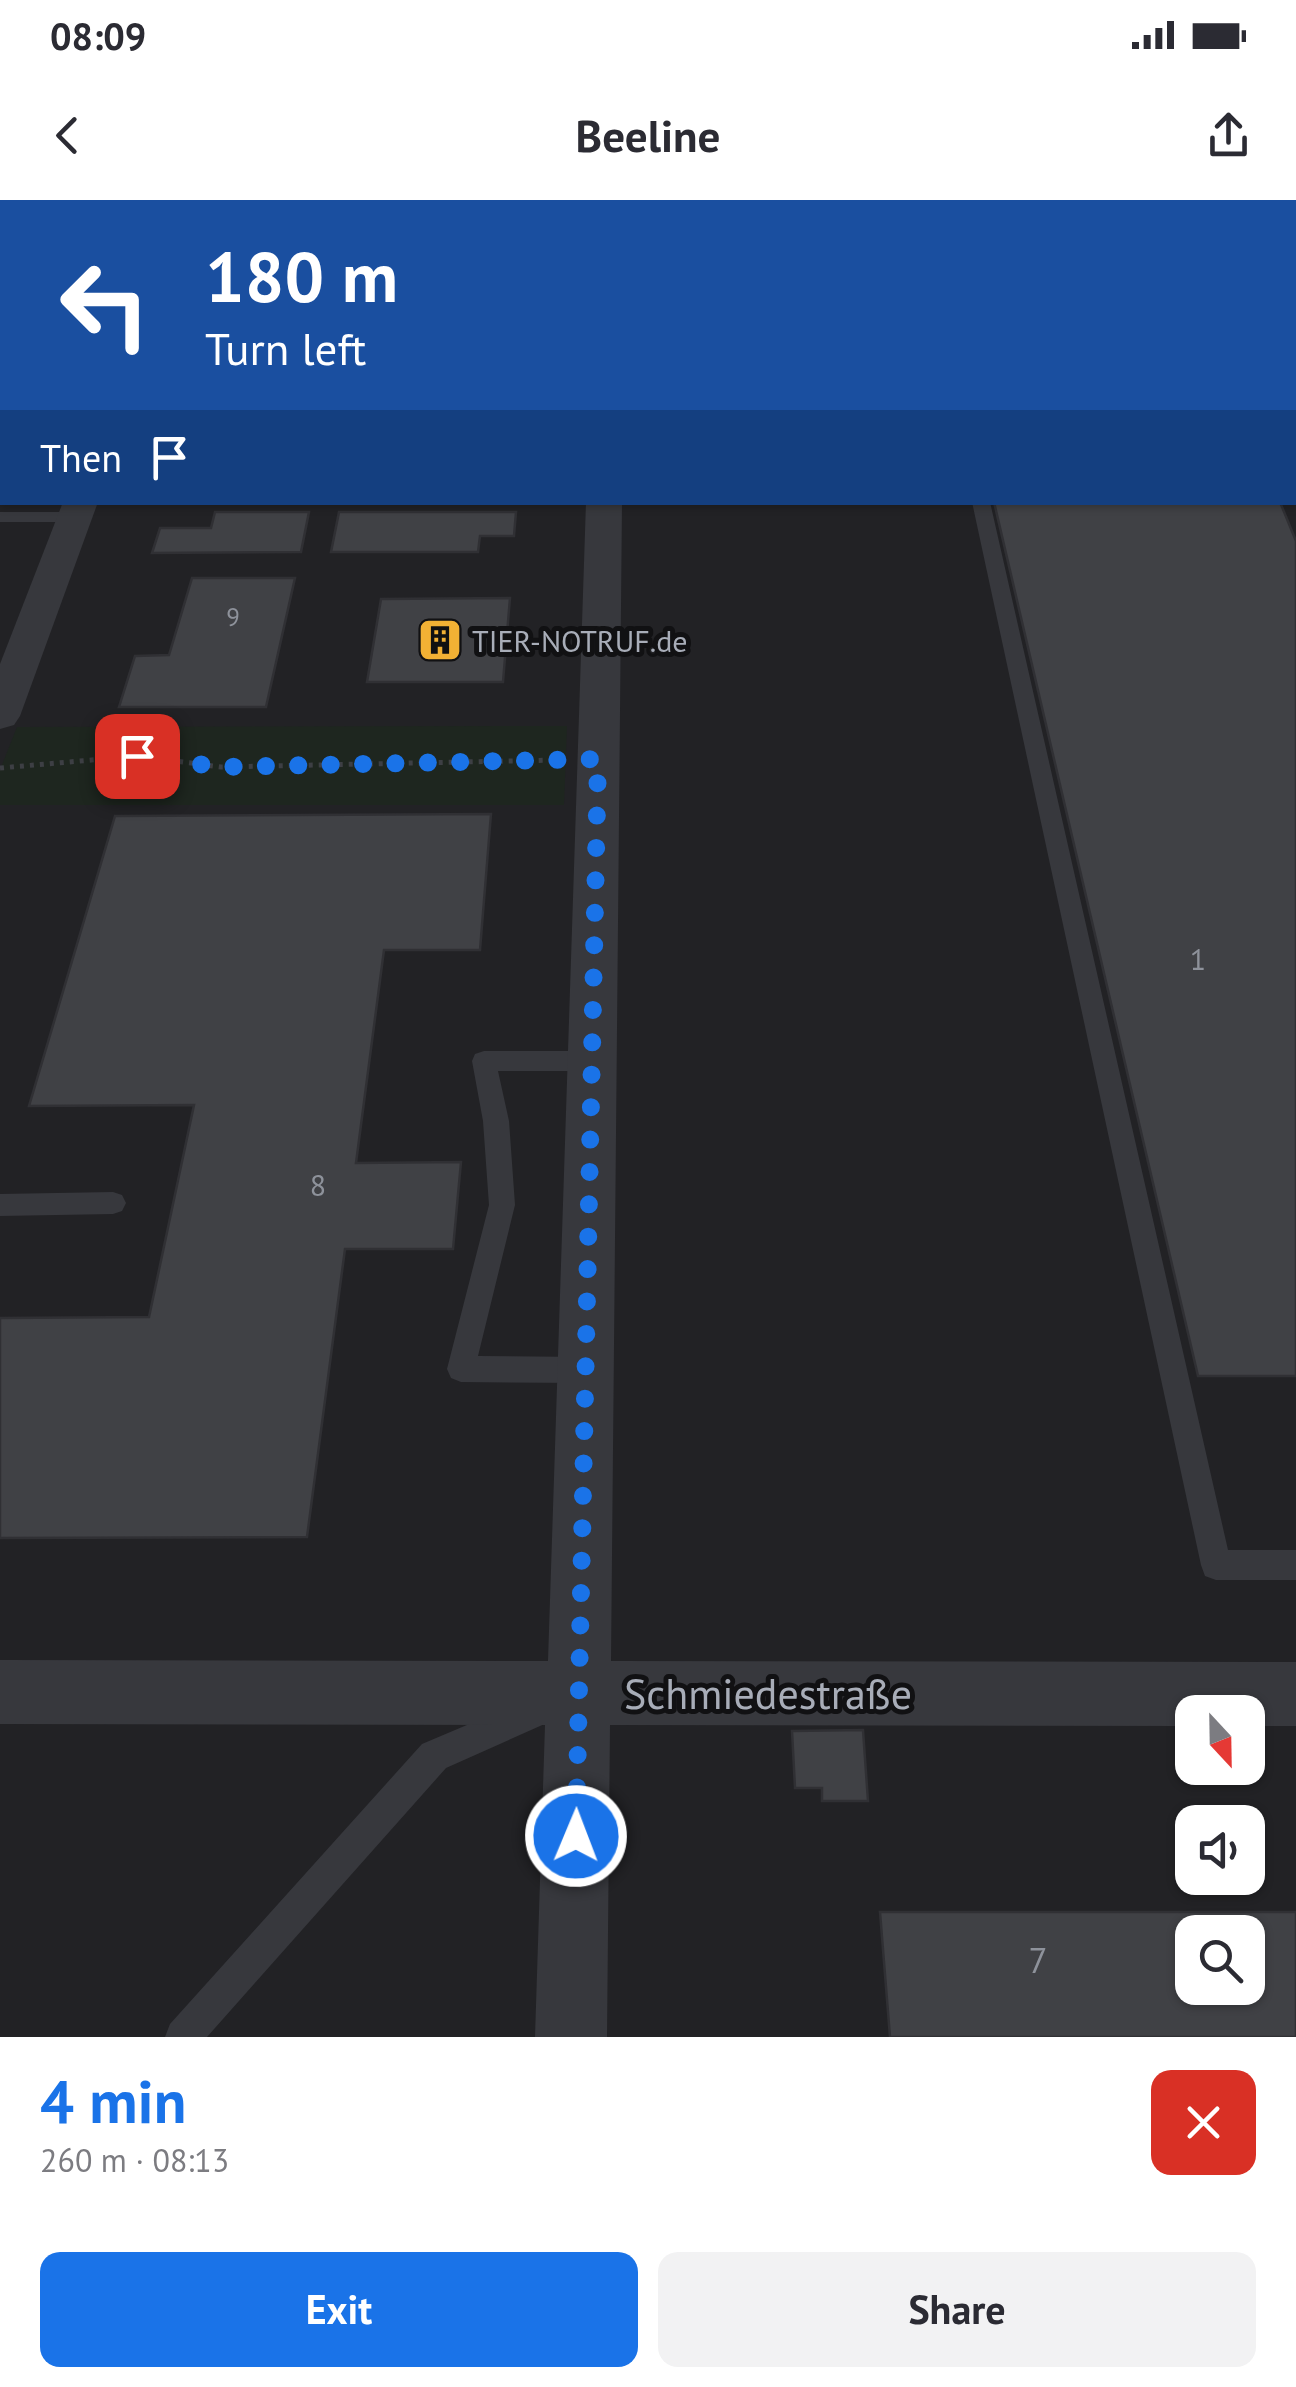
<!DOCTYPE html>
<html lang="en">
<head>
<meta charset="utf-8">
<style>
	:root { --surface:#fff; --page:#f2f2f3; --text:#2b2b33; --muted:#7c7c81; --accent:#1a73e8 }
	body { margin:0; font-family:"PT Sans",sans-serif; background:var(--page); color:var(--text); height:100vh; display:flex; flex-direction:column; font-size:38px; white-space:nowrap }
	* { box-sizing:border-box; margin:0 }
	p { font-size:32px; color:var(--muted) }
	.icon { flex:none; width:55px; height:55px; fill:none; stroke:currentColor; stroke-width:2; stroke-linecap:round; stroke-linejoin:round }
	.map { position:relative; height:1837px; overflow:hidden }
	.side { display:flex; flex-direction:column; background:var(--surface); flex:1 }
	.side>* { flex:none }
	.banner { position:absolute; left:0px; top:0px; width:1298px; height:305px; box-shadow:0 2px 8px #0004; background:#1a4fa0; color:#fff; overflow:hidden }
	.needle { width:65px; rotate:158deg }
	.buttons { position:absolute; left:1175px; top:1495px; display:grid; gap:20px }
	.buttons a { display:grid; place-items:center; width:90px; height:90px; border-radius:20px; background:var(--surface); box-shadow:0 2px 8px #0004; font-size:50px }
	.pin { position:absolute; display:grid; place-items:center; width:85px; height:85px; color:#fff; margin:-42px; border-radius:20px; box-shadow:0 5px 15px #0006 }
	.me { position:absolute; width:110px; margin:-55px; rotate:1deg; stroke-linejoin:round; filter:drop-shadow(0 0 8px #0008) }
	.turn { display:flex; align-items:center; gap:35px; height:210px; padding:0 40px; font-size:45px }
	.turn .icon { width:130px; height:130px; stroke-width:2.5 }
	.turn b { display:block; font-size:70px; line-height:85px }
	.then { display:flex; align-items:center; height:95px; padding:0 40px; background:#0003; gap:20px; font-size:38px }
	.round { display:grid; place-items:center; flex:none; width:105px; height:105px; border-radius:20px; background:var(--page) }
	.overview { display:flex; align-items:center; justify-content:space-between; height:170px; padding:0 40px }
	h1 { font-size:60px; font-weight:800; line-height:75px; color:var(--accent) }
	.cta { display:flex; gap:20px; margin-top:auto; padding:20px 40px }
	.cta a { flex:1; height:115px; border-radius:20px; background:var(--accent); color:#fff; font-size:40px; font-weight:800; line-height:115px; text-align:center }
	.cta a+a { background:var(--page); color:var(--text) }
	.status { display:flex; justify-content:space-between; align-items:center; height:70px; padding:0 50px; background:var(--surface); direction:ltr }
	.status svg { height:28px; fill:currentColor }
	header { display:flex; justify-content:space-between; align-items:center; height:130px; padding:0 40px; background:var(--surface); font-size:45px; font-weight:800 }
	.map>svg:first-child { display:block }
	.built { fill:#222225; fill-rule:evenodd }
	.green { fill:#1e261f }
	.building { fill:#404145; stroke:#303034; stroke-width:2.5; fill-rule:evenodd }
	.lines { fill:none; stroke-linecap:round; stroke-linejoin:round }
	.path-far1 { stroke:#3d3f44; stroke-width:4; stroke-dasharray:4 5; stroke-linecap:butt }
	.path { stroke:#3d3f44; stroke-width:5; stroke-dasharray:4 6; stroke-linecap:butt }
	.service { fill:#37383d; fill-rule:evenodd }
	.minor { fill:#37383d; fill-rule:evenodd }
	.route { stroke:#1a73e8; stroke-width:18; stroke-dasharray:0 32.4 }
	.labels { text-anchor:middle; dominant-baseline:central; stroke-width:10; stroke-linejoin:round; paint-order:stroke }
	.far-number-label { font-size:25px; fill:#8e929b }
	.far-poi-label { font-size:30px; fill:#a8adb8; stroke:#111113; text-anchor:start }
	.number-label { font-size:30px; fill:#8e929b }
	.near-number-label { font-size:35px; fill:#8e929b }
	.near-street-label { font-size:42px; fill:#a8adb8; stroke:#111113 }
</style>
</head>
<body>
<div class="status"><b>08:09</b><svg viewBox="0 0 49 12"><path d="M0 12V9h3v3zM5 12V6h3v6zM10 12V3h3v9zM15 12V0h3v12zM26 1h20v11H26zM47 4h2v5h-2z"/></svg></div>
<header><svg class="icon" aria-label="back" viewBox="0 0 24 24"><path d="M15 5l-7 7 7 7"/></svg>Beeline<svg class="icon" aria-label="share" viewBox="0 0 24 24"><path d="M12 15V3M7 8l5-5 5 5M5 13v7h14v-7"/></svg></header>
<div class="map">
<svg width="1296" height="1837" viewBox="0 0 1296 1837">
	<rect width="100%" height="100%" fill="#161618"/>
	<path class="built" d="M0,0H1296V1837H0ZM2,2H1295V302H2ZM1192,1512H1248V1568H1192ZM1192,1622H1248V1678H1192ZM1192,1732H1248V1788H1192Z"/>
	<polygon class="green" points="567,526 564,605 0,605 0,570 17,527"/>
	<g class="building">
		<polygon points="403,0 531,0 403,2"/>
		<rect x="625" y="0" width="213" height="2"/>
		<rect x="722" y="0" width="116" height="2"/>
		<polygon points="1202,0 1296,0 1296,80 1295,2"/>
		<polygon points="994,302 1280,302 1296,341 1296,1176 1198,1176"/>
		<polygon points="215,312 309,312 301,352 152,353 160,328 211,328"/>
		<polygon points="339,312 516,312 514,336 480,336 478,352 331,352"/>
		<polygon points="192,378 295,378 266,507 119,507 135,456 169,455"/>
		<polygon points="510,398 503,482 367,482 381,399"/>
		<polygon points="491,614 480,750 384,750 356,963 461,962 453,1049 345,1049 307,1337 0,1338 0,1118 149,1117 194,905 29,906 115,616"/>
		<polygon points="863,1530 868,1601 822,1601 822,1588 795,1588 792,1531"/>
		<path d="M880,1712H1296V1837H890ZM1192,1732H1248V1788H1192Z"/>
	</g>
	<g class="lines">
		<polyline class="path-far1" points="0,52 2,46"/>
		<polyline class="path" points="0,568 137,556 221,567 557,560"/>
		<g class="service">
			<rect x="534" y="0" width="14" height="2"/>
			<rect x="701" y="0" width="14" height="2"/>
			<polygon points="1184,0 1198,0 1199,2 1185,2"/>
			<rect x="0" y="206" width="2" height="10"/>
			<rect x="1295" y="228" width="1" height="13"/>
			<polygon points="972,302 990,302 1228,1350 1296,1350 1296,1380 1216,1380 1205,1376 1201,1365"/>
			<polygon points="0,312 75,312 84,317 75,322 0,322"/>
			<polygon points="484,851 592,851 601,854 604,861 601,868 592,871 498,871 509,921 515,1005 478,1156 586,1157 596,1161 600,1170 596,1179 586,1183 461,1182 451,1178 447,1169 489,1005 483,921 472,861 475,854"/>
			<polygon points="113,992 122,995 126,1003 122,1011 113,1014 0,1016 0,994"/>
			<polygon points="538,1495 549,1500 554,1511 549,1522 446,1568 207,1837 165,1837 170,1824 422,1544"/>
		</g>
		<g class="minor">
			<rect x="598" y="0" width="28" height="2"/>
			<rect x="0" y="105" width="2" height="18"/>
			<rect x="1295" y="112" width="1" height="18"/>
			<polygon points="63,302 98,302 20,516 14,525 0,529 0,464"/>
			<polygon points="586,302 622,302 611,1461 1296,1462 1296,1526 1248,1526 1248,1512 1192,1512 1192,1526 610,1525 607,1837 535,1837 545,1525 0,1524 0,1460 548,1461"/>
		</g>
	</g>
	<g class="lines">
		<polyline class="route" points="137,556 221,567 598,559 576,1636"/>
	</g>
	<defs>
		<symbol id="building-square" viewBox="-11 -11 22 22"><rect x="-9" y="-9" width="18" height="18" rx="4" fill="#f2b134" stroke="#111113"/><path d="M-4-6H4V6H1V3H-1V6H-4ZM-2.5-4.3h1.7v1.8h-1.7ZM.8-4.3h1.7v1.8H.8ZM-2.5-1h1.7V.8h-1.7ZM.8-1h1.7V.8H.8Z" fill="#111"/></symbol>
	</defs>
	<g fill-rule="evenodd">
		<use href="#building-square" x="415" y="415" width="50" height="50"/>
	</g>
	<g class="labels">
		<g class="far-number-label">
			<text x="233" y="417">9</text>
		</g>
		<g class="far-poi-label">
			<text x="472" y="440">TIER-NOTRUF.de</text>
		</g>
		<g class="number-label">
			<text x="1198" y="758">1</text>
			<text x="318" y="984">8</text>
		</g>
		<g class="near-number-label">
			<text x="1038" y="1760">7</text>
		</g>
		<g class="near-street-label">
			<text x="768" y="1493">Schmiedestraße</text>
		</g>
	</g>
</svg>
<div class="buttons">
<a><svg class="needle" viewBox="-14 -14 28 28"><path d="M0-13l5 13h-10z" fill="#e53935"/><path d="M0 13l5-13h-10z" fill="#7c7c81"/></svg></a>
<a><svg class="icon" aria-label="sound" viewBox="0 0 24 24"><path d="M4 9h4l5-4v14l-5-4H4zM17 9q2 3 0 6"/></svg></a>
<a><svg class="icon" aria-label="search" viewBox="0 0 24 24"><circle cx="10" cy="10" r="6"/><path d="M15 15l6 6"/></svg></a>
</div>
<div class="pin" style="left:137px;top:556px;background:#d93025"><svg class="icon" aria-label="arrive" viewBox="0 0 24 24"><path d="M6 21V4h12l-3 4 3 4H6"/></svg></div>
<svg class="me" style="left:576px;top:1636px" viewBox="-20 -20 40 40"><circle r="17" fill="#1a73e8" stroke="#fff" stroke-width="3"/><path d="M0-11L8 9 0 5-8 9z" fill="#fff"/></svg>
<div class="banner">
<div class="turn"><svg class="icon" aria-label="left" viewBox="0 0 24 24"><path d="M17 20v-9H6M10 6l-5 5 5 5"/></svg><div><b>180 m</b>Turn left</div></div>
<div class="then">Then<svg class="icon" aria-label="arrive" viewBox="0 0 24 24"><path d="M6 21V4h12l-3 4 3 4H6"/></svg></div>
</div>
</div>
<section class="side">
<div class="overview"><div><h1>4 min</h1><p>260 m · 08:13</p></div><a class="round" style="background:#d93025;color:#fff"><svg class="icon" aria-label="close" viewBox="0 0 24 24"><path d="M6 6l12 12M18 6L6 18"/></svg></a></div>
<div class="cta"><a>Exit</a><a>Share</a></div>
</section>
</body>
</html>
